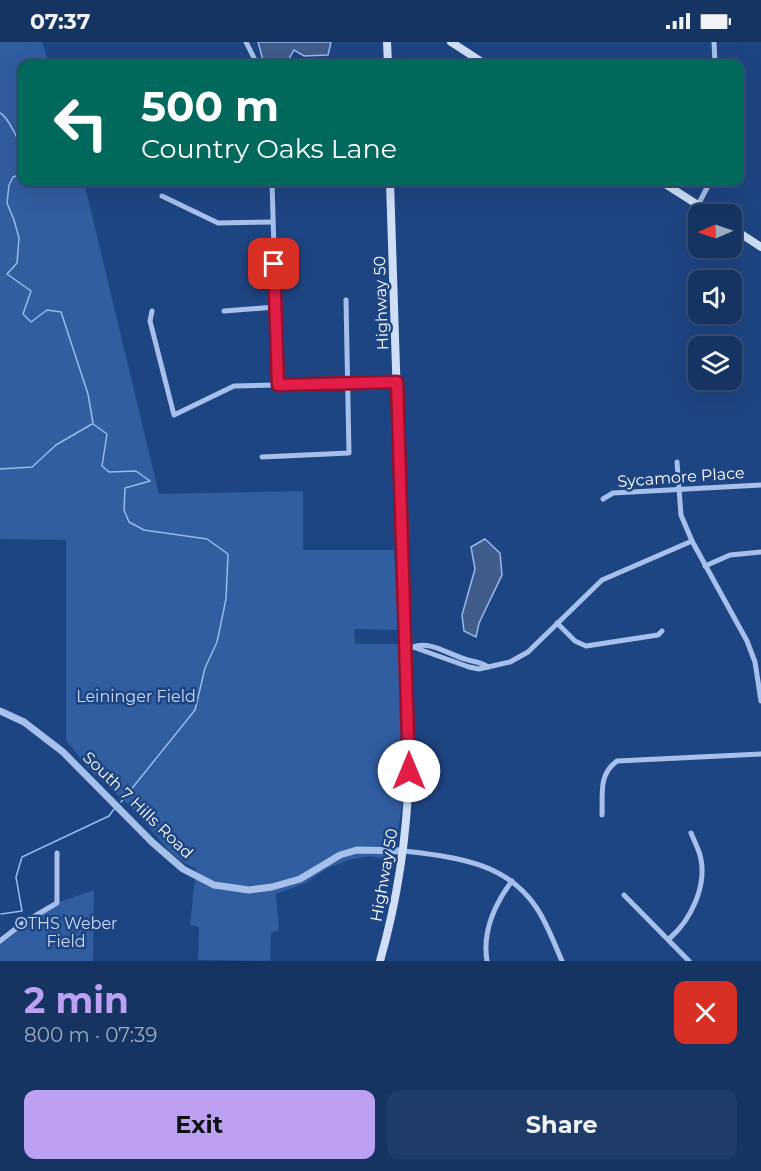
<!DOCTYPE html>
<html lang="en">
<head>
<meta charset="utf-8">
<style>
	:root { --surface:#163462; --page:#1f3c68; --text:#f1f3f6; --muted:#9eaabe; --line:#354f77; --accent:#bca0f2 }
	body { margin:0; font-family:Montserrat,sans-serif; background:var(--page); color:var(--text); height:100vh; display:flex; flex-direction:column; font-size:22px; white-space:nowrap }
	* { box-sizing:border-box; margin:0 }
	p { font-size:20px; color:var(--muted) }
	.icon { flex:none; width:33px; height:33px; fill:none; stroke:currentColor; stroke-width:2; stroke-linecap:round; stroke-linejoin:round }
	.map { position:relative; height:919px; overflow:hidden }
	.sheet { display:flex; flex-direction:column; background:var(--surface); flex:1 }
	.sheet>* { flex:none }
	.guide { position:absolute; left:18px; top:18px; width:726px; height:126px; border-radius:12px; box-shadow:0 6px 24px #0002,0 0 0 2px var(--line); background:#00695c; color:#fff; overflow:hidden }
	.needle { width:39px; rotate:268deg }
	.tools { position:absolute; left:688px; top:162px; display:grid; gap:12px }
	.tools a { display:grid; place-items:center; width:54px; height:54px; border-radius:12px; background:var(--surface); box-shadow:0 6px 24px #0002,0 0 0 2px var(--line); font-size:30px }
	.pin { position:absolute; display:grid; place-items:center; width:51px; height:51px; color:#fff; margin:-26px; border-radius:12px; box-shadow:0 3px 9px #0006 }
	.me { position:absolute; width:66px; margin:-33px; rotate:0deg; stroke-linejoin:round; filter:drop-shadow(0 0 4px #0008) }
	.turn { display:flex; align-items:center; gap:21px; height:126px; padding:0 24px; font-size:27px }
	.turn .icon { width:78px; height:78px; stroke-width:2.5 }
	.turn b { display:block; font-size:42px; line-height:51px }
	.round { display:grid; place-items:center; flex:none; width:63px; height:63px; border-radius:12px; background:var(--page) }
	.headline { display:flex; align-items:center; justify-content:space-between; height:102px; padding:0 24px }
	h1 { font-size:36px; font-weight:700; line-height:45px; color:var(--accent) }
	.primary-button { display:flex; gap:12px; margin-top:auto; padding:12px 24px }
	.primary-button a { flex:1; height:69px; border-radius:12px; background:var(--accent); color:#111; font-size:24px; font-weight:700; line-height:69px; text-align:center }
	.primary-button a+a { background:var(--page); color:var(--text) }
	.status { display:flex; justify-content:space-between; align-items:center; height:42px; padding:0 30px; background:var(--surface); direction:ltr }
	.status svg { height:16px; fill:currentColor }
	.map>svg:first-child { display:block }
	.green { fill:#315da1 }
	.water { fill:#405c8a; stroke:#98baeb; stroke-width:1.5 }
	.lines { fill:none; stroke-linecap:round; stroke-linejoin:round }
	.stream { stroke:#98baeb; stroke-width:1.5 }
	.minor { stroke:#a5c0ea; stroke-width:5 }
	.tertiary { stroke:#a5c0ea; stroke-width:7 }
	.secondary { stroke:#d0dff7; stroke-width:8 }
	.route-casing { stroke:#92132f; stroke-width:15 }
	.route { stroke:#e11d48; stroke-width:10 }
	.labels { text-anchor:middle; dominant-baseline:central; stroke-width:5; stroke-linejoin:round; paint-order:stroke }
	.street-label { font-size:16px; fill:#fff; stroke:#1e4583 }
	.park-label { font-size:16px; fill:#c9dbf7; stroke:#1e4583 }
</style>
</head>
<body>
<div class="status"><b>07:37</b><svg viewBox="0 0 49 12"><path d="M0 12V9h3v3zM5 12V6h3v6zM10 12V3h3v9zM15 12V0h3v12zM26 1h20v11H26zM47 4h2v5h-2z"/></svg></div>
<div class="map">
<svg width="761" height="919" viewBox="0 0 761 919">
	<rect width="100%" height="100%" fill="#1e4583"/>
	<g class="green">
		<polygon points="0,0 42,0 49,22 22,22 22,140 84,140 159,452 303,449 303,508 394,508 398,588 354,587 355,602 401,602 400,639 406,707 405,745 398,788 390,818 369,814 349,818 326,827 306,841 276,852 279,888 271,891 270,919 198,918 199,885 190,883 196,827 183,820 170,810 131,765 88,726 66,698 66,498 0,497"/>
		<polygon points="94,848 93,919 0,919 0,899 57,861"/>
	</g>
	<g class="water">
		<polygon points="258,0 331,0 328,13 304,14 294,8 286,22 264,22"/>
		<polygon points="485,497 500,511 502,533 479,581 476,595 464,589 462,573 475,527 471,505"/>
	</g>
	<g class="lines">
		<g class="stream">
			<path d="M0,71C9,76 16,95 22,105"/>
			<polyline points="22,132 13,135 9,143 7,161 14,178 19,196 17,221 7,232 31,249 23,272 31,280 47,268 61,270 88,352 93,381"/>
			<polyline points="93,382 107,392 102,424 109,430 136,429 150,439 125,446 124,468 129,480 144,488 207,497 228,512 226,557 217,600 205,626 195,668 121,760"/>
			<polyline points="0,427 32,425 56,403 92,382"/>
			<polyline points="1,872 22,869 16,835 22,815 109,774 114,767"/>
		</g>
		<g class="minor">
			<polyline points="246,0 257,22"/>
			<polyline points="714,0 715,22"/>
			<polyline points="89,19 100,22"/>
			<polyline points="272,140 278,343"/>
			<polyline points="162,154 218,181 273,180"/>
			<polyline points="698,163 710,140"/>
			<polyline points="152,269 150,279 174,373 234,344 397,340"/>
			<polyline points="224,269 275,265"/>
			<polyline points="262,415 349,411 346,258"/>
			<polyline points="677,420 681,473 692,499 747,599 755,620 761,659"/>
			<polyline points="603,457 613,451 761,443"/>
			<polyline points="705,524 730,513 761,510"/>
			<polyline points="557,581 575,599 586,604 658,593 662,589"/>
			<polyline points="405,605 413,605 469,625 479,627 510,620 528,610 602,538 692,499"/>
			<path d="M413,605C429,598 450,613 465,617C473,620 480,619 488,625"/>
			<path d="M602,773C603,752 598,733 617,719L761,712"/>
			<path d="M403,809C453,815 505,819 536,865C547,881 554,901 562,919"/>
			<polyline points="624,853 689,919"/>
			<path d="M669,897C691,878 708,843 700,813C698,806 694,798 691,791"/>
			<polyline points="0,899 23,881 57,861 57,811"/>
			<path d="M487,919C482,889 494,863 512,839"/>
		</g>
		<polyline class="tertiary" points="0,669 24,680 63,710 152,800 183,827 214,843 249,848 272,845 300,837 340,813 357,808 403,809"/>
		<g class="secondary">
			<polyline points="387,0 388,22"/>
			<polyline points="451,0 485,22"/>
			<polyline points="662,140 712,172"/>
			<polyline points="732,186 761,205"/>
			<path d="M380,919C398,856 407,794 409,729L390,140"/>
		</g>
	</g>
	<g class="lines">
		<defs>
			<polyline id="route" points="274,222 278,343 397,340 409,729"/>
		</defs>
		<use href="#route" class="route-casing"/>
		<use href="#route" class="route"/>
	</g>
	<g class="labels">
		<g class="street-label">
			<text transform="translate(381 261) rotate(-92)">Highway 50</text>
			<text transform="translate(681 435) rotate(-4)">Sycamore Place</text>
			<text transform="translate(138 763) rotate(44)">South 7 Hills Road</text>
			<text transform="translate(384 833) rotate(-80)">Highway 50</text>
		</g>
		<g class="park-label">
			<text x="136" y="654">Leininger Field</text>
			<text x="66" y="881">OTHS Weber<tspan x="66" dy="18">Field</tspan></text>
		</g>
	</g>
</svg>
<div class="tools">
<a><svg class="needle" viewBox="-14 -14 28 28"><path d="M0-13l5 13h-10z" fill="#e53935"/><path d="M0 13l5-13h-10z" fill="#9eaabe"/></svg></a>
<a><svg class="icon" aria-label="sound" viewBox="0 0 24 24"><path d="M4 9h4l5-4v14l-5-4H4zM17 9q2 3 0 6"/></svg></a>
<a><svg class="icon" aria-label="layers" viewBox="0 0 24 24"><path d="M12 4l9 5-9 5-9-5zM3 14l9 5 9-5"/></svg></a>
</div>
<div class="pin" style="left:274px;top:222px;background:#d93025"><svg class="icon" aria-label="arrive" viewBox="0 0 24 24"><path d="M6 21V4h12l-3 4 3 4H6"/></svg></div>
<svg class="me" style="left:409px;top:729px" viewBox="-20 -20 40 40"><circle r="19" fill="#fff"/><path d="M0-13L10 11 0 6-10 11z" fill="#e11d48"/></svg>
<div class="guide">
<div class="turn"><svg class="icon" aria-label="left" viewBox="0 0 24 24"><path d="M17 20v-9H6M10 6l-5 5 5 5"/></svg><div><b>500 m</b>Country Oaks Lane</div></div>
</div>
</div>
<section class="sheet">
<div class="headline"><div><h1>2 min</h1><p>800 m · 07:39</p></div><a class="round" style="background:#d93025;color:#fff"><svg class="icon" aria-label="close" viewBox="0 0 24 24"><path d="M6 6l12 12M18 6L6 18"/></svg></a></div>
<div class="primary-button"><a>Exit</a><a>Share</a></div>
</section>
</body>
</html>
